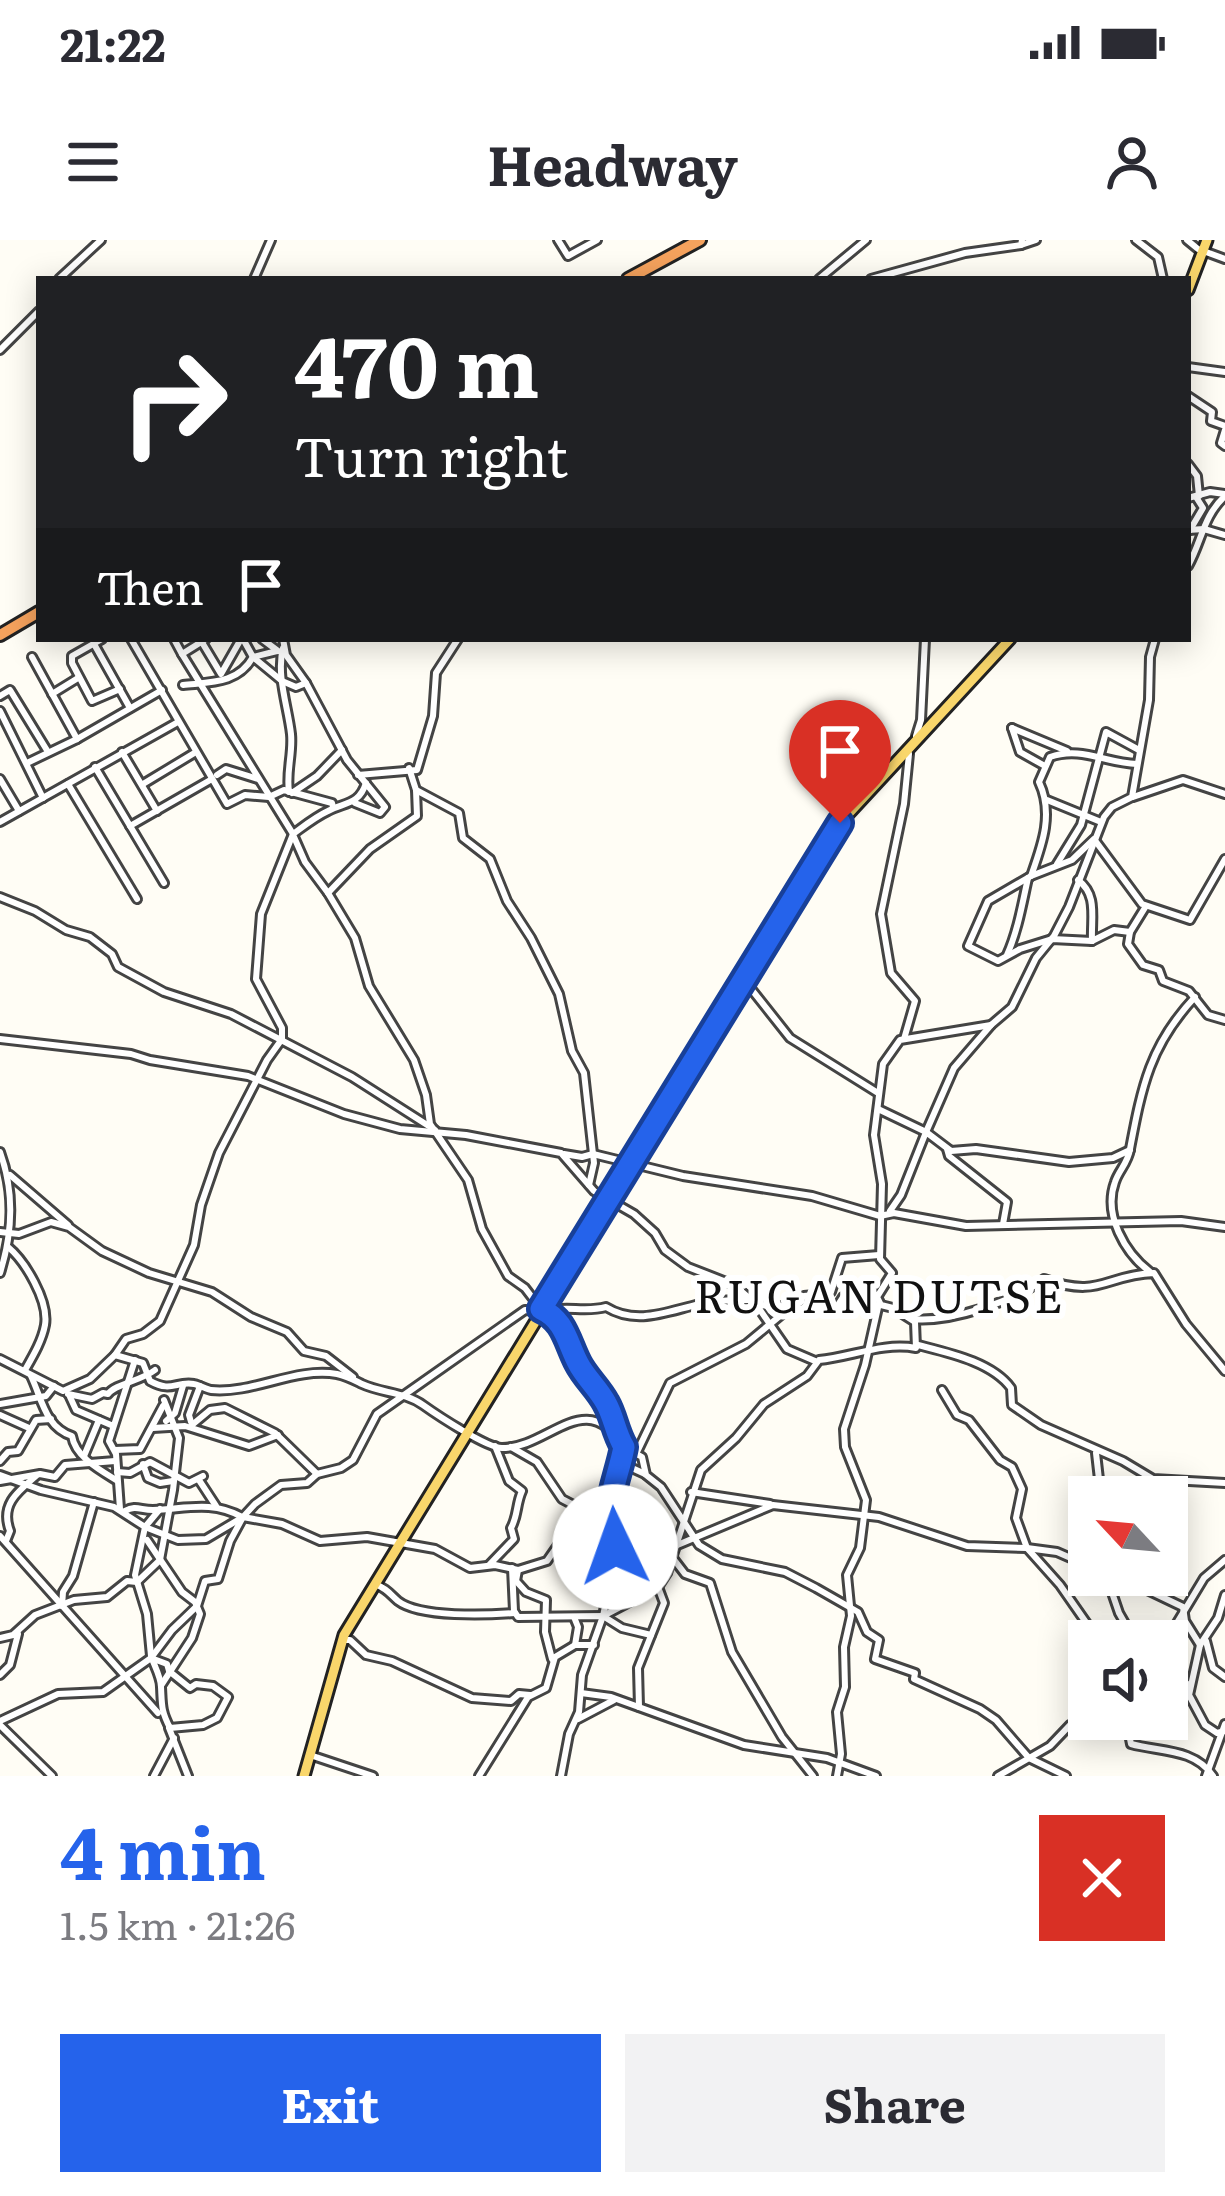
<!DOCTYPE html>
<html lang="en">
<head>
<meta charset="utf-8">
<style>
	:root { --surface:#fff; --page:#f2f2f3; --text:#2b2b33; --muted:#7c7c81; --accent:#2563eb }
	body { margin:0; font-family:Literata,serif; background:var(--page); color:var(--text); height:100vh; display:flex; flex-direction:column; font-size:45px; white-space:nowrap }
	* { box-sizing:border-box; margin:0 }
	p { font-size:39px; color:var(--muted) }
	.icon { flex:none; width:66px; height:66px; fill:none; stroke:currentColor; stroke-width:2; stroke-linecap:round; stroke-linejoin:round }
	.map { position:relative; height:1536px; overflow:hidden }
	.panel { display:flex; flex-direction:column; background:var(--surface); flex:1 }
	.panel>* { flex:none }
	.top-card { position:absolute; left:36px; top:36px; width:1155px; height:366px; border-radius:0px; box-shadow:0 6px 30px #0003; background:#202124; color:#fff; overflow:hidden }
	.needle { width:78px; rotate:296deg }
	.controls { position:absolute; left:1068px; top:1236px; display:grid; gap:24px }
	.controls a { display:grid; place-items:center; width:120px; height:120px; border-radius:0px; background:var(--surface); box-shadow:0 6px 30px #0003; font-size:60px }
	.pin { position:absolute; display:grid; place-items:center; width:102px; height:102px; color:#fff; margin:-123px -51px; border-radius:50% 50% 50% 0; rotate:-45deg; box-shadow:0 0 12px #0007 }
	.pin .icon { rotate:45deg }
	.me { position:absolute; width:132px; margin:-66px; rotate:357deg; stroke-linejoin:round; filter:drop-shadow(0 0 9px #0008) }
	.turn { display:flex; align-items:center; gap:42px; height:252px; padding:0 60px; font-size:54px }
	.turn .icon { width:156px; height:156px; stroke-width:2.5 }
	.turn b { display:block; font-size:84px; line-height:102px }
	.then { display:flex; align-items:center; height:114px; padding:0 60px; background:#0003; gap:24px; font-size:45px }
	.round { display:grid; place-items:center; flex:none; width:126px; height:126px; border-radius:0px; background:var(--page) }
	.summary { display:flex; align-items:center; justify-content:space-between; height:204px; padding:0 60px }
	h1 { font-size:72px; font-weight:700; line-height:90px; color:var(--accent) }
	.button { display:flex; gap:24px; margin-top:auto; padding:24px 60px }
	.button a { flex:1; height:138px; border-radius:0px; background:var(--accent); color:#fff; font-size:48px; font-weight:700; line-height:138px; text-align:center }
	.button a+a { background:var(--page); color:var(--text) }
	.status { display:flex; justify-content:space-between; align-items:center; height:84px; padding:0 60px; background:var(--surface); direction:ltr }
	.status svg { height:33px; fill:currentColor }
	header { display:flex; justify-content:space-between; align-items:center; height:156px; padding:0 60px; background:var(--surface); font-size:54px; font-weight:700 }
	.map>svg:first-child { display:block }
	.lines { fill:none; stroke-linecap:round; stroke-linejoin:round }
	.minor-casing { stroke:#444; stroke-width:12 }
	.major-casing { stroke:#222; stroke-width:15 }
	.highway-casing { stroke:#222; stroke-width:16 }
	.minor { stroke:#fff; stroke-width:6 }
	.major { stroke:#f9d66b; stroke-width:9 }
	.highway { stroke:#f5a25d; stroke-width:10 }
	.route-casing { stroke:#184099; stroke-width:30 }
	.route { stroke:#2563eb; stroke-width:21 }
	.labels { text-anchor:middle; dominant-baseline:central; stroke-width:12; stroke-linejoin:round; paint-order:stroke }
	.quarter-label { font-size:45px; letter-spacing:3px; fill:#111; stroke:#fff }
</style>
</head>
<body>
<div class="status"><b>21:22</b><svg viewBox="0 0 49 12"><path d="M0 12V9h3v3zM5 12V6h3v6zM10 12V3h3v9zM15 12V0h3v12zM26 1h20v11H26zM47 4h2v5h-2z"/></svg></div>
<header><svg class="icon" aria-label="menu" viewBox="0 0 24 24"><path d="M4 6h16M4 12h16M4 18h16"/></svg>Headway<svg class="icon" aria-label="person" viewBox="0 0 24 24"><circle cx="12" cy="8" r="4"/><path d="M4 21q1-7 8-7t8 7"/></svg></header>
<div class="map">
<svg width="1225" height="1536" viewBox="0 0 1225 1536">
	<rect width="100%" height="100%" fill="#fffdf5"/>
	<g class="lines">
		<defs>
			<g id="minor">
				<polyline points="558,0 568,16 597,0"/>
				<polyline points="1136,0 1158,17 1163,39"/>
				<polyline points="1187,0 1198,9 1225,19"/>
				<polyline points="1021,5 1036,0"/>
				<polyline points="59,39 101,0"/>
				<polyline points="254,39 271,0"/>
				<polyline points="819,39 866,0"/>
				<polyline points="871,39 965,13 1021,5 1022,0"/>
				<polyline points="0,110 39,71"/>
				<polyline points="1188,127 1225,132"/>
				<polyline points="1188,156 1212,172 1211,181 1225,186"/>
				<polyline points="1225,190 1221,203 1225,206"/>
				<polyline points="1188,224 1197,236 1199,256"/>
				<polyline points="1188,258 1210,252 1225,254"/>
				<polyline points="1188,290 1204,289 1225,295"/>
				<polyline points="1190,290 1203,268 1196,257"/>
				<path d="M1188,326C1202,301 1203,276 1225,256"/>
				<polyline points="102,399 72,416 72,423 92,461 120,449"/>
				<polyline points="131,399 227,564 245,555 269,557 284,550 332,563 333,567"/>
				<polyline points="174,399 182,414"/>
				<path d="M206,399L182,414L293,594C304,586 315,577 328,571C345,562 359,565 366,543"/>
				<polyline points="243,399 253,417 277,411"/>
				<polyline points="262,399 278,411"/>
				<polyline points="283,399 286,415 306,443 347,520 385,567 380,573 355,563"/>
				<polyline points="94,404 130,468"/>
				<polyline points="203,404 221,434 241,399"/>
				<path d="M283,408C276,435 288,467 291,494C293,514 286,531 289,552"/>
				<polyline points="32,417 77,499"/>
				<path d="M183,445C210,442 238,444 253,417L282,441L296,447L306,443"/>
				<polyline points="52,454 78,438"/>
				<polyline points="0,456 10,450 48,512"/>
				<polyline points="0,471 43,558"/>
				<polyline points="1012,488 1067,511"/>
				<polyline points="1012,488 1020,512 1045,526"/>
				<polyline points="916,496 921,480 925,399"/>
				<polyline points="122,512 157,571"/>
				<polyline points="27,523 77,499 162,450"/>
				<polyline points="95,527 164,643"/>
				<polyline points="409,528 416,550 459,573 463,598 490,619 507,661 531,698 559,754 572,811 584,833 594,923 589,945"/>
				<polyline points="217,535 226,529 258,539"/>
				<polyline points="358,535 417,530 433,476 436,433 458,399"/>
				<polyline points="0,539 19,571"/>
				<polyline points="68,544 137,659"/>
				<polyline points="143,544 196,512"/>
				<polyline points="292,553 317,536 342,510"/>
				<polyline points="1133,557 1183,540 1225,554"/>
				<polyline points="1047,560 1101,582"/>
				<polyline points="0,582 178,482"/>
				<polyline points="130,586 212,539"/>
				<polyline points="294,597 305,622 328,653 370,609 417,576 416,550"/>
				<polyline points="1057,624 1081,585 1106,492 1139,510"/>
				<path d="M1031,636C1042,605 1054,574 1039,542L1050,517C1081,506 1105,523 1137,524"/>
				<path d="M1078,640C1098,655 1091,677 1092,701"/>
				<polyline points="328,653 355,698 369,746 414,820 426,855 430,884 468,940 482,989 508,1036 525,1048 541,1069"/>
				<polyline points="0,657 35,671 66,690 90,697 112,714 118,727 164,752 231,774 352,837 435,890"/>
				<polyline points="1146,666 1130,692 1128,704 1143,725 1159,730 1163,741 1189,751 1208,775 1225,780"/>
				<polyline points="1130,692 1114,690 1092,701 1052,699 1020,709 998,721 968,706 988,661 1031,636 1072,620 1094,599 1142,664 1190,680 1225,619"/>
				<path d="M1007,715C1018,690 1022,665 1028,638"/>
				<polyline points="748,745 790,798 878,853"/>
				<polyline points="0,799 131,814 150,820 248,836 344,874 400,889 466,895 561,913 594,951 634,974 655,993 665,1010 688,1027 734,1045 756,1064 787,1109 815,1121"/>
				<polyline points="904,799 915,761 891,733 881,674 904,564 909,514"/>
				<polyline points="878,869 926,892 954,828 991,785"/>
				<polyline points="947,909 949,916 1007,962 1003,984"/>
				<path d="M0,912C15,953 13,992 0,1033"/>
				<polyline points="564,914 582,917 593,914 683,936 812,956 880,976 894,973 966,986 1181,981 1225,987"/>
				<polyline points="10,935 68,985"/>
				<polyline points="890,971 901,955 926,892 951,911 976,909 1069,922 1113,918 1130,910"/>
				<polyline points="0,992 19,994 51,982 69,987 102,1011 149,1033 212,1052 251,1077 287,1092 304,1111 326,1116 353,1137"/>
				<path d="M8,1007C25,1021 49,1061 45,1085C42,1101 33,1116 25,1130"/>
				<path d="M1150,1032C1125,1013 1103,975 1115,942C1119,930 1128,923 1130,909C1142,846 1150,805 1195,757"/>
				<polyline points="819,1056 831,1052 842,1018 879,1015"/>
				<polyline points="757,1064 776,1068 791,1063"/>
				<path d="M546,1071C567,1065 584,1073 606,1067C637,1086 668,1071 700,1064C716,1060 733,1060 749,1060"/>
				<path d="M912,1079C950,1083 1014,1061 1044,1039C1101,1059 1104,1035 1154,1033L1186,1084L1225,1131"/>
				<path d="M918,1105C949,1113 992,1122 1011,1148L1012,1165L1041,1185L1123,1221L1153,1239L1225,1243"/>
				<polyline points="115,1115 126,1099 143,1094 160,1081 194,1005 201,965 219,913 267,820 282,799 282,788 256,739 261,674 293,594"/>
				<path d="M0,1119L63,1151L90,1139L115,1115L143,1123L150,1141C172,1153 175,1141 194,1144C196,1144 209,1150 211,1150C254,1154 294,1127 337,1134C347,1136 354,1140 362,1144C381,1153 405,1152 423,1165C437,1175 487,1208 502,1208C550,1208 585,1145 624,1207L620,1233L609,1260L612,1274L609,1291L616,1312L603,1376"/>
				<path d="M31,1136C42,1159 45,1187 72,1196C75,1216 98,1229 116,1240"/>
				<polyline points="942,1150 957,1175 969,1180 1000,1220 1012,1227 1022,1249 1016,1278 1027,1308 1060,1345 1099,1401"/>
				<path d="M68,1154L92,1159L103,1153L108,1154C115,1144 141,1141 155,1130"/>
				<polyline points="70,1157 76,1170 111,1185"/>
				<polyline points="0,1164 46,1156 54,1146"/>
				<polyline points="0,1175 29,1188"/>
				<polyline points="166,1181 175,1173 183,1146"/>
				<polyline points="191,1182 189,1175 200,1146"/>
				<polyline points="192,1185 210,1170 225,1168 275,1193 317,1234"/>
				<polyline points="153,1188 185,1186 249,1206 278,1195"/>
				<polyline points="511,1207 537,1222 562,1259 583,1270"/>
				<polyline points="624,1207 642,1217 646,1235 661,1247 699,1305 722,1319 785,1332 816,1348 858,1372 867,1392 879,1400 875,1419 915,1433 914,1439 980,1469 996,1480 1029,1518 1066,1536"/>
				<polyline points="115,1210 140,1209 163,1166"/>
				<polyline points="637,1212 670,1143 746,1104 804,1056 814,1055 836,1068 843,1057 855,1050 877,1055"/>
				<polyline points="1096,1213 1101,1257"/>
				<polyline points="84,1216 99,1180"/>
				<polyline points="0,1221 8,1212 18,1211 36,1180 51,1179"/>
				<polyline points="143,1224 148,1238 160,1243 173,1241"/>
				<polyline points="620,1229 632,1228 645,1234"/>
				<polyline points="117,1232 130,1233 150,1222 189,1243 203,1236"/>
				<path d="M0,1235L41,1250L114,1267L145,1287L135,1335L147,1374L151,1416C154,1425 161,1437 161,1447C162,1465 161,1471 170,1488L203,1485L217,1478L228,1457L213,1446L196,1444L190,1448L169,1431L167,1424L151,1418L103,1452L58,1454L0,1481"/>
				<polyline points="199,1240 216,1266"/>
				<polyline points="0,1241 40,1234 55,1237 65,1225 115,1221"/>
				<polyline points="691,1252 770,1264"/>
				<polyline points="120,1269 116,1214 109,1201 135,1120"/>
				<polyline points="160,1269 145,1287 178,1300 206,1299 243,1277 282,1284 320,1301 367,1297 435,1309 470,1328 495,1325 518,1330 547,1321 581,1272 611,1269"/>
				<path d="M125,1271C136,1265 140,1270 153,1270C186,1269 211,1260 242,1277"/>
				<polyline points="574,1278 580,1304 598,1307 609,1294"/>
				<polyline points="0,1296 158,1473"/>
				<polyline points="147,1300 182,1352 195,1362 200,1374 192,1398 162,1444"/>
				<path d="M6,1301L10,1291C0,1265 17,1252 36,1236"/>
				<polyline points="613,1302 625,1298 641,1305 632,1316 616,1312"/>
				<polyline points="675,1306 773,1265 879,1277 967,1306 1027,1308 1057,1312 1089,1326"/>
				<polyline points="672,1317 685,1334 710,1343 732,1412 782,1497 813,1536"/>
				<path d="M490,1324L514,1299L511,1288C518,1276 516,1264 522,1251L509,1241L495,1206"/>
				<polyline points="512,1328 514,1371 518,1377 603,1376 622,1388 651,1395"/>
				<polyline points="518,1330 516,1341 526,1352 546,1360 545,1392 552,1419"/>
				<polyline points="1106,1335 1119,1373 1135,1401"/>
				<polyline points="1116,1335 1183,1367 1185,1381 1200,1405"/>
				<path d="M375,1344C387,1349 389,1353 398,1361C420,1378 488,1375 515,1373"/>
				<polyline points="1225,1355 1218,1378 1200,1405 1189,1455 1205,1485 1217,1493 1225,1491"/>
				<polyline points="62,1366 63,1352 73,1336 94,1262"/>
				<polyline points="574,1377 578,1387 575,1405"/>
				<polyline points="0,1398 13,1395 35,1375 74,1360 107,1357 127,1341 137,1342 160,1320 173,1250 179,1198 164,1160"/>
				<polyline points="343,1400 350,1400 366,1415 392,1421 472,1458 511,1461 519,1454 530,1455"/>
				<polyline points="1166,1401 1204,1338 1225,1320"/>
				<polyline points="1206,1401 1213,1428 1225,1437"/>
				<polyline points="151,1418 172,1390 197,1366 205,1341 218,1339 230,1301 243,1277 255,1264 281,1245 307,1243 317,1234 341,1228 353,1220 377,1174 525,1070 546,1071 570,1098 576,1120 610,1170 615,1193"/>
				<polyline points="1167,1428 1190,1446"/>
				<polyline points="0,1435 10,1425 18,1394"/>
				<polyline points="581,1453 611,1457 744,1505 827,1518 876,1536"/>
				<polyline points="639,1467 638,1428 664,1363 658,1347"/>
				<polyline points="578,1479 614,1460"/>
				<path d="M1126,1479L1131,1504C1160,1512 1194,1508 1213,1536"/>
				<polyline points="0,1485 52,1536"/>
				<polyline points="169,1488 188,1536"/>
				<polyline points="310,1515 373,1536"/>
				<polyline points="154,1536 174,1498"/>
				<polyline points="479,1536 528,1457 546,1448 555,1417 575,1405 594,1405"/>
				<path d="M561,1536L569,1494L579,1472L582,1435L603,1376L658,1347L667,1333L701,1230L736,1198L764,1164L807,1136L819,1120C851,1117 883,1102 916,1108L915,1082L893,1068L881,1065L877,1057L892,1033L880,1019L882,944L874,895L883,824L900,800L991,785L1012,767L1036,718L1054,696L1069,667L1104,577L1112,567L1132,557L1149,460L1150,417L1155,399"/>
				<polyline points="837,1536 841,1514 837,1472 845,1447 844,1407 851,1376 847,1335 860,1308 866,1260 845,1207 844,1189 865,1125 879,1063"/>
				<polyline points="998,1536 1050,1506 1070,1485 1089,1476"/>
				<polyline points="1206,1536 1225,1484"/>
			</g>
			<g id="major">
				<polyline points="1188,50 1207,0"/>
				<polyline points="304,1536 344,1395 840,583 1010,399"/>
			</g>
			<g id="highway">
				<polyline points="628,39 700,0"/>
				<polyline points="0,395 39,372"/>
			</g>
		</defs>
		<use href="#minor" class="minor-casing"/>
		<use href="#major" class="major-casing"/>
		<use href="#highway" class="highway-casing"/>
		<use href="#minor" class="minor"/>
		<use href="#major" class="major"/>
		<use href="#highway" class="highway"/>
	</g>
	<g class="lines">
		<defs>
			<path id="route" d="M615,1307C599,1275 618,1240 624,1207C615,1192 614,1177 606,1163C598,1148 585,1137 578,1123C567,1102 565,1080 541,1069L840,583"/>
		</defs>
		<use href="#route" class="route-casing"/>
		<use href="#route" class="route"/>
	</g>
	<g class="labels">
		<g class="quarter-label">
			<text x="880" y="1053">RUGAN DUTSE</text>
		</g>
	</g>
</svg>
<div class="controls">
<a><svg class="needle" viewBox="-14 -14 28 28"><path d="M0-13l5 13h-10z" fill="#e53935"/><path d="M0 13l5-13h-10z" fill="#7c7c81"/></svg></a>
<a><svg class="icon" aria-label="sound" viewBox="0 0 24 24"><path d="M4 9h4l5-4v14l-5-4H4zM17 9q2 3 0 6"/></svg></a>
</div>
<div class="pin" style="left:840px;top:583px;background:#d93025"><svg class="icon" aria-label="arrive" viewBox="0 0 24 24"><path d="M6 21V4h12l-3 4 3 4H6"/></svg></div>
<svg class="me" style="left:615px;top:1307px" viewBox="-20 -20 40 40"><circle r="19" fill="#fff"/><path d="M0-13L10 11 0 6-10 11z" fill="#2563eb"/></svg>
<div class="top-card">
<div class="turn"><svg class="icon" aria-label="right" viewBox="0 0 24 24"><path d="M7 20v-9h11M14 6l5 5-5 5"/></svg><div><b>470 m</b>Turn right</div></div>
<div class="then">Then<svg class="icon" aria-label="arrive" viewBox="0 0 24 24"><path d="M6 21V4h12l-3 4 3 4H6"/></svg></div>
</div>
</div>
<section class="panel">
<div class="summary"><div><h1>4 min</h1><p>1.5 km · 21:26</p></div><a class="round" style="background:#d93025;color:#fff"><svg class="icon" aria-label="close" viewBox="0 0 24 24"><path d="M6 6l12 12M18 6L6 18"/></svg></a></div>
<div class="button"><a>Exit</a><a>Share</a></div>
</section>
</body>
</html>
